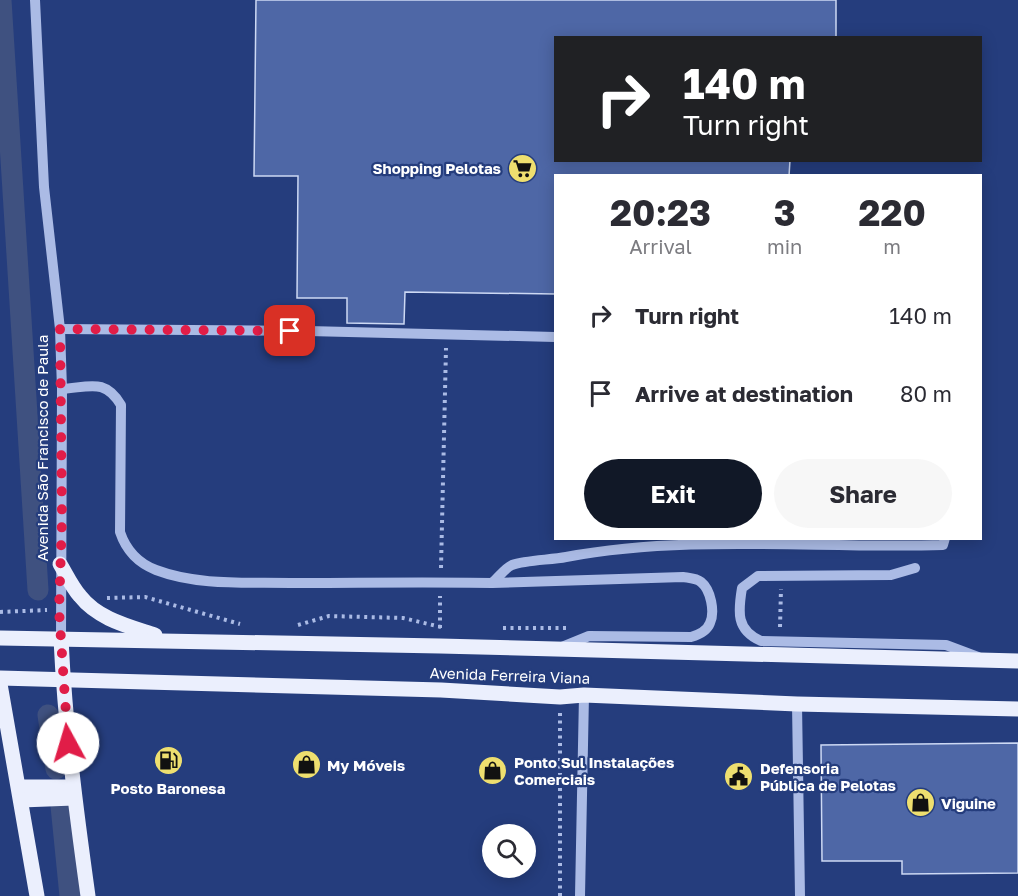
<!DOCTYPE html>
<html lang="en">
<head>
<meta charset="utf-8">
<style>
	:root { --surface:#fff; --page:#f7f7f7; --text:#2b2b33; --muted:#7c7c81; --accent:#111827 }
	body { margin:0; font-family:"Golos Text",sans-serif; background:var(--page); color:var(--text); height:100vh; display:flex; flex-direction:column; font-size:22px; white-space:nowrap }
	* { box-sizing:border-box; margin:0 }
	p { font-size:20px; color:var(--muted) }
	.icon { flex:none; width:33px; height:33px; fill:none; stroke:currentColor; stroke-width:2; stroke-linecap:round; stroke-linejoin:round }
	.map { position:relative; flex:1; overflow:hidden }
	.side { position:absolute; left:554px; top:174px; width:428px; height:366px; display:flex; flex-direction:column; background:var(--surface); border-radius:0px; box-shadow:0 3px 15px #0003 }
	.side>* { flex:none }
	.hud { position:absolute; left:554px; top:36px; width:428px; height:126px; border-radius:0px; box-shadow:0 3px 15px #0003; background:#202124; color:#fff; overflow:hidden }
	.fabs { position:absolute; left:482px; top:824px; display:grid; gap:12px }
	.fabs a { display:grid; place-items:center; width:54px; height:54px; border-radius:50%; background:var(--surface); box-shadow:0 3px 15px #0003; font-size:30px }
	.pin { position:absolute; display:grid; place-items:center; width:51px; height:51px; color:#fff; margin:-26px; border-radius:12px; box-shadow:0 3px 9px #0006 }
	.me { position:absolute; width:66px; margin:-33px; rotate:354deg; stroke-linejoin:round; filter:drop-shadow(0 0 4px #0008) }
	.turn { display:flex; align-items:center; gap:21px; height:126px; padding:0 30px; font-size:27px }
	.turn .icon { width:78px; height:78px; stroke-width:2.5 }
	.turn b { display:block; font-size:42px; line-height:51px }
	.eta { display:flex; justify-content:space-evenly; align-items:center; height:102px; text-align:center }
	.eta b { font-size:36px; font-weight:700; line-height:42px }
	.button { display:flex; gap:12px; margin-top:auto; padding:12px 30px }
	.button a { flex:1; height:69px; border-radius:36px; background:var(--accent); color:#fff; font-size:24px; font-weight:700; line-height:69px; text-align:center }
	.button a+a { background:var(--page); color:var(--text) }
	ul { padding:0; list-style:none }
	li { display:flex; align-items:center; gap:18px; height:78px; padding:0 30px }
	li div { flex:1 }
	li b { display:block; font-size:22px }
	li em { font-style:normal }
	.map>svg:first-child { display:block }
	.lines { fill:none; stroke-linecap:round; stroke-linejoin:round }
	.canal { stroke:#3f5180; stroke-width:21 }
	.building { fill:#4e67a6; stroke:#cdd9f4; stroke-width:1.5 }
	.path { stroke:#abbbe5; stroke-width:4; stroke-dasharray:3 4.5; stroke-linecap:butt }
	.minor { stroke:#abbbe5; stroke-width:10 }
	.major { stroke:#ebeffd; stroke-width:15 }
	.route { stroke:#e11d48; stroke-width:10; stroke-dasharray:0 18 }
	.labels { text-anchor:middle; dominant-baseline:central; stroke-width:4.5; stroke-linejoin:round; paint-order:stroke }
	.poi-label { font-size:15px; font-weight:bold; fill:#fff; stroke:#253d7d; text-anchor:start }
	.street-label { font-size:15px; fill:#fff; stroke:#253d7d }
</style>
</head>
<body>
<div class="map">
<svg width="1018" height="896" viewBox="0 0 1018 896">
	<rect width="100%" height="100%" fill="#253d7d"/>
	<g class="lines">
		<g class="canal">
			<polyline points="1,0 38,590"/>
			<polyline points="48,715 56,769"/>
			<polyline points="61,806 70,896"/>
		</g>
	</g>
	<g class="building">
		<polygon points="256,0 836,0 836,38 555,38 555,160 790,160 789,176 555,176 555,294 405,292 404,324 347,323 347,298 297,298 298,176 254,176"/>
		<polygon points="1018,743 1018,873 902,874 902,861 822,861 821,745"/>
	</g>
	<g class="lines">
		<g class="path">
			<polyline points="441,568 446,348"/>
			<polyline points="107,598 145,597 240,624"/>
			<polyline points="0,612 47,610"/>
			<polyline points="298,625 329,616 403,618 441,627"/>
			<polyline points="780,627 781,589"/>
			<polyline points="440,628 440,596"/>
			<polyline points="503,628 567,628"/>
			<polyline points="560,896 560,713"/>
		</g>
		<g class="minor">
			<polyline points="35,0 44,187 60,329 62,389 61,639"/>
			<polyline points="60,329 308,331 555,337"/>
			<path d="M62,389C90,387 105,378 121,405L120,532C126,550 138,563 156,570C198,586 247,582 291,583C358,583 425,582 492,583C498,578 505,568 512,565C526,560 551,560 566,557C690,534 817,549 943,545L945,538"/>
			<path d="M915,568L891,575L758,576L742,588C738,612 736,630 761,641L946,645L978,657"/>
			<path d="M492,583L683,577C689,578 696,578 701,582C711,590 715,612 710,623C707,631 698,635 691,637L589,636L562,647"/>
			<polyline points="797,704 800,896"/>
			<polyline points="580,896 584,695"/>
		</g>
		<g class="major">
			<path d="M60,564C66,574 72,587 80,596C98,619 128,626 155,635"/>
			<polyline points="0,638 440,646 1018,661"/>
			<path d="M61,639C65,725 76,810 88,896"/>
			<polyline points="0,678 441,690 560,697 584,695 797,704 1018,709"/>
			<polyline points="0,684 37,896"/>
			<polyline points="19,787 72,787"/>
			<polyline points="21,800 74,798"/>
		</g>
	</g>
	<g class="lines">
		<polyline class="route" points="68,743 59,610 62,519 60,329 290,331"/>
	</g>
	<defs>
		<symbol id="supermarket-disc" viewBox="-11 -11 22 22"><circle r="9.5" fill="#eedf6f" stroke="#253d7d"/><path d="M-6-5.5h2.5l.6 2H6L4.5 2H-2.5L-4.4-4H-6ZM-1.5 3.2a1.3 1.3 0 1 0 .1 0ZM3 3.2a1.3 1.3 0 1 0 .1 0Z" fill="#111"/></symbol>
		<symbol id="fuel-disc" viewBox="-11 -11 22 22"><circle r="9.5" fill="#eedf6f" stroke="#253d7d"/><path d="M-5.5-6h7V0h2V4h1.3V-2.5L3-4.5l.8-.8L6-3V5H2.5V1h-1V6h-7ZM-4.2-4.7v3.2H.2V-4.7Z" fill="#111"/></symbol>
		<symbol id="shop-disc" viewBox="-11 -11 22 22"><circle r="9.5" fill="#eedf6f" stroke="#253d7d"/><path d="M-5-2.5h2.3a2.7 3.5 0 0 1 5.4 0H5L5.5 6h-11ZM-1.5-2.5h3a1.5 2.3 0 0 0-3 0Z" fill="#111"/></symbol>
		<symbol id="civic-disc" viewBox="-11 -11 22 22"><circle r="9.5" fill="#eedf6f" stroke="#253d7d"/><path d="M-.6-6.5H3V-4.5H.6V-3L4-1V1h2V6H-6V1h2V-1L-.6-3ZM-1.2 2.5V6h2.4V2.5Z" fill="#111"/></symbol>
	</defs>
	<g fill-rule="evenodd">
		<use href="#supermarket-disc" x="506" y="152" width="33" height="33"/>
		<use href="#fuel-disc" x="152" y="744" width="33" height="33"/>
		<use href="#shop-disc" x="290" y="748" width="33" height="33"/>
		<use href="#shop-disc" x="476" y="754" width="33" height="33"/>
		<use href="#civic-disc" x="722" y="760" width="33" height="33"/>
		<use href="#shop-disc" x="904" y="786" width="33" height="33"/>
	</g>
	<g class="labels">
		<g class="poi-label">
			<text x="501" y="168" text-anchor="end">Shopping Pelotas</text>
			<text x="514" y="762">Ponto Sul Instalações<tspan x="514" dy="17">Comerciais</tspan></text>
			<text x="327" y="765">My Móveis</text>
			<text x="760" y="768">Defensoria<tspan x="760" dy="17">Pública de Pelotas</tspan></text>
			<text x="168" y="788" text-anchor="middle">Posto Baronesa</text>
			<text x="941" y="803">Viguine</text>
		</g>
		<g class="street-label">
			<text transform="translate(42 448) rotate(-90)">Avenida São Francisco de Paula</text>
			<text transform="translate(510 675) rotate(2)">Avenida Ferreira Viana</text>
		</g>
	</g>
</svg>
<div class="fabs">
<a><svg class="icon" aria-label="search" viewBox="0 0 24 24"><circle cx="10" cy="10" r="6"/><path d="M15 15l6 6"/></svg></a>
</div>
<div class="pin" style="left:290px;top:331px;background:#d93025"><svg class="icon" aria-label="arrive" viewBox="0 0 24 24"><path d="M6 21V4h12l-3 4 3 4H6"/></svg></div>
<svg class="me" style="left:68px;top:743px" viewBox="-20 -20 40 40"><circle r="19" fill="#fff"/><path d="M0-13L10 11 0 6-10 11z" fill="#e11d48"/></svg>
<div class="hud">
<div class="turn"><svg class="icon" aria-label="right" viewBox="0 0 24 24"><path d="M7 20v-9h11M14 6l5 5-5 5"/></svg><div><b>140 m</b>Turn right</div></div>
</div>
<section class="side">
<div class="eta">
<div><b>20:23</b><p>Arrival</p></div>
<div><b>3</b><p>min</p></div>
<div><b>220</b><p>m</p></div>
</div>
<ul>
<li><svg class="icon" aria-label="right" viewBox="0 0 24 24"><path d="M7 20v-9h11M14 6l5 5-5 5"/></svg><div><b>Turn right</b></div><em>140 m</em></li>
<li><svg class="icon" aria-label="arrive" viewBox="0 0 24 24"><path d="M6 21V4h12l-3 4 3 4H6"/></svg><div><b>Arrive at destination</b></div><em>80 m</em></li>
</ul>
<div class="button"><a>Exit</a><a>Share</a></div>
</section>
</div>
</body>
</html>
